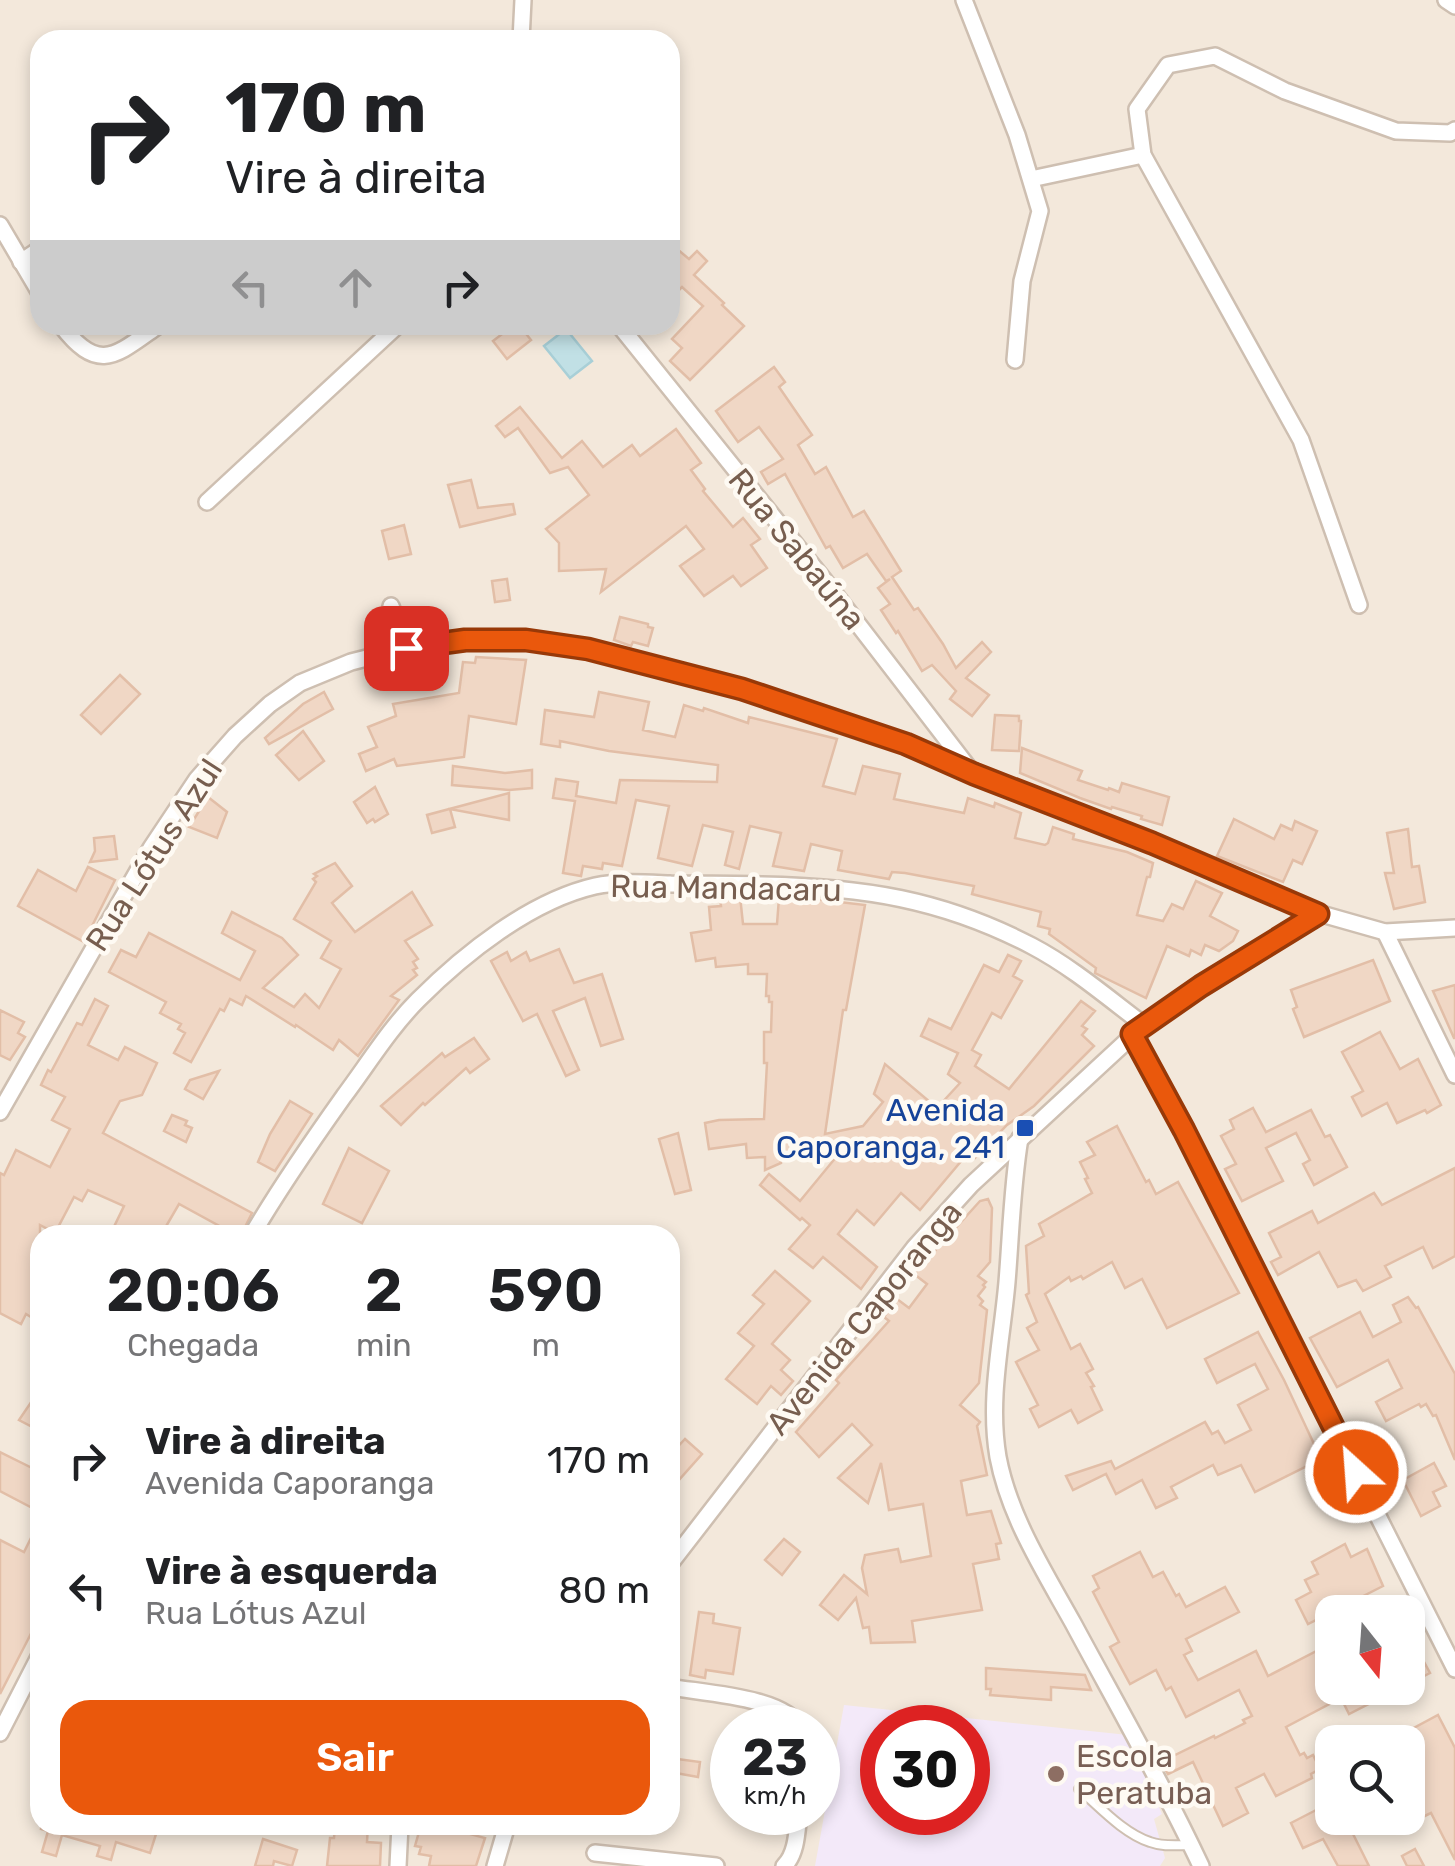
<!DOCTYPE html>
<html lang="pt">
<head>
<meta charset="utf-8">
<style>
	:root { --surface:#fff; --page:#f2f2f2; --text:#202124; --muted:#757577; --accent:#ea580c }
	body { margin:0; font-family:Rubik,sans-serif; background:var(--page); color:var(--text); height:100vh; display:flex; flex-direction:column; font-size:38px; white-space:nowrap }
	* { box-sizing:border-box; margin:0 }
	p { font-size:32px; color:var(--muted) }
	.icon { flex:none; width:55px; height:55px; fill:none; stroke:currentColor; stroke-width:2; stroke-linecap:round; stroke-linejoin:round }
	.map { position:relative; flex:1; overflow:hidden }
	.panel { position:absolute; left:30px; top:1225px; width:650px; height:610px; display:flex; flex-direction:column; background:var(--surface); border-radius:30px; box-shadow:0 5px 15px #0003 }
	.panel>* { flex:none }
	.hud { position:absolute; left:30px; top:30px; width:650px; height:305px; border-radius:30px; box-shadow:0 5px 15px #0003; background:#fff; color:var(--text); overflow:hidden }
	.needle { width:65px; rotate:163deg }
	.controls { position:absolute; left:1315px; top:1595px; display:grid; gap:20px }
	.controls a { display:grid; place-items:center; width:110px; height:110px; border-radius:20px; background:var(--surface); box-shadow:0 5px 15px #0003; font-size:50px }
	.speed { position:absolute; left:710px; top:1705px; display:flex; gap:20px; font-size:50px; font-weight:700; text-align:center }
	.speed>* { display:grid; place-content:center; width:130px; height:130px; border-radius:50%; background:var(--surface); box-shadow:0 5px 15px #0003; line-height:1 }
	.speed small { font-size:25px; font-weight:400 }
	.speed .limit { border:15px solid #d22; background:#fff; color:#111 }
	.pin { position:absolute; display:grid; place-items:center; width:85px; height:85px; color:#fff; margin:-42px; border-radius:20px; box-shadow:0 5px 15px #0006 }
	.me { position:absolute; width:110px; margin:-55px; rotate:334deg; stroke-linejoin:round; filter:drop-shadow(0 0 8px #0008) }
	.turn { display:flex; align-items:center; gap:35px; height:210px; padding:0 30px; font-size:45px }
	.turn .icon { width:130px; height:130px; stroke-width:2.5 }
	.turn b { display:block; font-size:70px; line-height:85px }
	.lanes { display:flex; align-items:center; height:95px; padding:0 30px; background:#0003; justify-content:center; gap:50px; direction:ltr }
	.lanes .off { opacity:.35 }
	.eta { display:flex; justify-content:space-evenly; align-items:center; height:170px; text-align:center }
	.eta b { font-size:60px; font-weight:600; line-height:70px }
	.action { display:flex; gap:20px; margin-top:auto; padding:20px 30px }
	.action a { flex:1; height:115px; border-radius:30px; background:var(--accent); color:#fff; font-size:40px; font-weight:600; line-height:115px; text-align:center }
	ul { padding:0; list-style:none }
	li { display:flex; align-items:center; gap:30px; height:130px; padding:0 30px }
	li div { flex:1 }
	li b { display:block; font-size:38px }
	li em { font-style:normal }
	.map>svg:first-child { display:block }
	.residential { fill:#f3e8db; fill-rule:evenodd }
	.education { fill:#f3e9f9; fill-rule:evenodd }
	.water { fill:#c1e0e5; stroke:#a8cfd7; stroke-width:2.5 }
	.building { fill:#f0d7c5; stroke:#e2bea7; stroke-width:2.5 }
	.lines { fill:none; stroke-linecap:round; stroke-linejoin:round }
	.lane-casing { stroke:#cebfb1; stroke-width:12 }
	.street-casing { stroke:#cebfb1; stroke-width:20 }
	.lane { stroke:#fff; stroke-width:8 }
	.street { stroke:#fff; stroke-width:15 }
	.route-casing { stroke:#983908; stroke-width:25 }
	.route { stroke:#ea580c; stroke-width:18 }
	.transit-dot { fill:#1a4fb4; stroke:#fefaf3; stroke-width:4 }
	.education-dot { fill:#8d6e63; stroke:#fefaf3; stroke-width:4 }
	.labels { text-anchor:middle; dominant-baseline:central; stroke-width:9; stroke-linejoin:round; paint-order:stroke }
	.street-label { font-size:32px; fill:#775e4f; stroke:#fefaf3 }
	.transit-label { font-size:32px; fill:#164399; stroke:#fefaf3; text-anchor:end }
	.education-label { font-size:32px; fill:#785e54; stroke:#fefaf3; text-anchor:start }
</style>
</head>
<body>
<div class="map">
<svg width="1455" height="1866" viewBox="0 0 1455 1866">
	<rect width="100%" height="100%" fill="#fcf6ec"/>
	<path class="residential" d="M0,0H1455V1866H0ZM40,40H670V325H40ZM40,1235H670V1825H40ZM1332,1612H1408V1688H1332ZM732,1728H818V1812H732ZM882,1728H968V1812H882ZM1332,1742H1408V1818H1332Z"/>
	<path class="education" d="M844,1705L1128,1735L1162,1814L1154,1819L1165,1858L1160,1866H815ZM882,1728H968V1812H882Z"/>
	<polygon class="water" points="566,329 592,361 570,378 544,346"/>
	<g class="building">
		<polygon points="670,243 689,259 697,251 707,261 694,275 724,303 722,305 744,326 690,380 670,361 682,348 672,339 703,306 682,287 670,299"/>
		<polygon points="514,325 519,325 531,340 507,359 493,341"/>
		<polygon points="774,367 785,382 779,387 812,435 798,445 815,474 826,467 853,517 864,511 901,571 892,577 914,610 918,608 943,644 956,668 982,642 991,652 966,678 989,695 972,716 950,699 956,691 932,665 922,671 898,631 896,633 881,610 890,604 878,588 890,579 886,581 867,554 843,568 830,546 826,548 785,474 768,484 761,472 783,459 759,427 738,442 716,411"/>
		<polygon points="520,407 562,458 582,441 603,467 632,445 640,456 676,429 701,463 691,470 705,489 703,491 733,527 743,518 760,539 751,545 767,568 741,586 733,576 704,596 680,566 704,549 686,526 601,592 606,569 559,571 559,543 546,529 589,495 568,467 550,473 518,428 505,437 496,426"/>
		<polygon points="471,480 478,508 513,504 515,514 460,527 448,485"/>
		<polygon points="404,525 411,554 389,559 382,531"/>
		<polygon points="507,579 510,600 495,602 492,581"/>
		<polygon points="620,617 648,624 648,627 653,628 648,646 633,642 631,646 614,640"/>
		<polygon points="476,657 526,660 516,724 469,716 464,757 397,766 394,759 366,771 359,754 377,747 368,727 396,716 393,704 459,693 463,662 475,663"/>
		<polygon points="120,675 140,694 101,734 81,715"/>
		<polygon points="324,692 333,709 269,744 265,738 303,704"/>
		<polygon points="599,692 649,702 643,730 675,737 684,705 703,711 704,708 748,723 749,717 837,739 823,786 855,794 863,766 900,774 894,799 964,813 968,798 994,807 995,803 1021,813 1015,838 1045,845 1048,843 1053,827 1074,834 1073,839 1127,852 1153,863 1150,877 1147,877 1137,915 1163,921 1172,904 1183,909 1196,881 1222,893 1210,916 1238,931 1233,941 1219,951 1205,945 1201,955 1191,950 1189,956 1167,946 1146,998 1095,973 1096,968 1049,934 1050,929 1038,926 1041,912 972,894 974,886 905,873 892,872 889,879 838,870 842,851 811,844 804,871 773,866 781,833 750,826 739,869 725,865 733,832 703,825 692,866 658,858 669,806 636,800 622,866 603,863 602,869 583,866 581,876 563,873 575,801 553,798 556,779 578,782 576,796 616,803 620,780 717,782 718,765 609,751 560,741 560,747 541,744 545,710 594,717"/>
		<polygon points="995,715 1019,716 1019,721 1021,721 1019,751 992,750"/>
		<polygon points="303,731 324,761 299,780 276,755"/>
		<polygon points="1022,748 1082,771 1078,780 1108,790 1109,788 1119,792 1122,783 1169,797 1162,825 1141,819 1142,816 1112,807 1111,809 1080,798 1020,773"/>
		<polygon points="453,766 505,773 532,770 532,788 509,790 452,785"/>
		<polygon points="375,787 388,814 375,822 373,819 367,823 354,802"/>
		<polygon points="509,793 509,820 450,809 455,827 432,833 427,815"/>
		<polygon points="208,797 227,812 217,838 189,827"/>
		<polygon points="1234,819 1274,839 1281,825 1292,830 1295,821 1317,831 1302,864 1293,860 1283,882 1217,856"/>
		<polygon points="1408,829 1412,867 1419,866 1425,902 1394,909 1385,873 1394,873 1387,833"/>
		<polygon points="114,836 117,859 90,862 95,851 94,838"/>
		<polygon points="335,863 352,886 332,903 355,932 412,892 432,925 405,941 418,959 413,962 417,968 413,970 417,975 391,996 399,1000 358,1056 339,1040 333,1050 296,1025 295,1027 246,996 242,1005 230,999 224,1011 220,1009 191,1062 174,1053 185,1033 178,1029 181,1024 160,1013 166,1002 109,972 121,950 136,957 149,933 240,980 255,951 222,933 232,912 282,938 298,955 263,988 294,1007 305,994 319,1008 341,969 321,958 331,941 294,919 316,882 313,879 317,876 314,874"/>
		<polygon points="88,867 115,880 84,942 18,906 38,870 76,891"/>
		<polygon points="740,896 743,924 777,924 779,898 801,901 802,898 806,898 865,905 846,1010 843,1010 825,1134 863,1126 883,1102 874,1094 885,1064 937,1108 960,1083 948,1074 958,1053 921,1036 929,1019 951,1029 984,965 999,972 1008,955 1021,961 1013,976 1022,981 1001,1018 992,1013 972,1050 981,1055 975,1066 1009,1089 1081,1001 1095,1011 1082,1026 1087,1029 1082,1035 1094,1046 1034,1106 1007,1125 975,1158 972,1155 966,1161 963,1159 920,1210 901,1193 874,1225 857,1210 838,1234 877,1267 861,1289 823,1257 813,1268 789,1249 810,1225 802,1218 800,1220 760,1185 769,1174 800,1201 837,1156 780,1155 781,1163 765,1170 765,1157 747,1158 746,1144 709,1149 705,1123 719,1120 764,1119 767,1063 764,1063 764,1032 771,1032 772,1002 769,1002 769,996 766,996 767,974 748,974 748,964 716,967 715,958 696,961 691,933 711,930 709,907 721,906 720,898"/>
		<polygon points="559,949 574,983 602,974 623,1039 601,1046 585,998 553,1011 579,1070 566,1076 537,1014 523,1021 491,961 507,952 511,961 526,952 530,961"/>
		<polygon points="1373,960 1390,1001 1304,1037 1293,1009 1297,1007 1291,990"/>
		<polygon points="1455,985 1455,1038 1454,1038 1433,991"/>
		<polygon points="95,999 108,1006 88,1045 118,1060 125,1047 157,1063 142,1095 120,1101 103,1133 252,1213 241,1235 236,1235 179,1204 161,1235 110,1235 124,1206 88,1190 82,1201 74,1197 55,1233 40,1225 40,1256 32,1270 40,1274 40,1306 34,1319 26,1314 21,1324 0,1313 0,1173 4,1175 16,1150 50,1167 70,1129 52,1120 65,1097 41,1085 48,1070 51,1072 77,1023 82,1025"/>
		<polygon points="0,1010 24,1022 18,1033 25,1037 10,1060 0,1055"/>
		<polygon points="1380,1032 1400,1069 1418,1059 1441,1105 1427,1113 1425,1110 1397,1123 1387,1103 1362,1116 1352,1097 1363,1091 1342,1052"/>
		<polygon points="474,1038 489,1059 470,1073 466,1068 425,1105 423,1103 401,1125 381,1106 442,1053 445,1057"/>
		<polygon points="219,1071 203,1099 185,1089 190,1080"/>
		<polygon points="290,1101 312,1114 275,1171 258,1162 270,1134"/>
		<polygon points="1253,1108 1266,1132 1311,1110 1325,1137 1330,1135 1347,1167 1314,1185 1303,1164 1310,1160 1296,1133 1266,1148 1283,1181 1242,1201 1225,1169 1236,1164 1221,1136 1234,1129 1230,1120"/>
		<polygon points="172,1115 187,1121 185,1125 192,1128 186,1142 164,1131"/>
		<polygon points="1117,1126 1146,1182 1149,1180 1156,1194 1178,1182 1239,1293 1167,1328 1142,1279 1125,1288 1112,1262 1083,1279 1081,1276 1071,1281 1069,1277 1045,1294 1071,1349 1080,1344 1093,1369 1086,1373 1094,1386 1091,1387 1102,1410 1078,1423 1071,1410 1039,1427 1030,1409 1038,1405 1016,1362 1039,1350 1027,1328 1037,1322 1026,1295 1029,1293 1026,1246 1044,1236 1039,1224 1092,1193 1085,1179 1088,1178 1080,1162 1095,1155 1087,1142"/>
		<polygon points="678,1133 691,1190 675,1194 659,1139"/>
		<polygon points="349,1148 389,1171 362,1223 323,1204"/>
		<polygon points="1455,1168 1455,1256 1433,1268 1423,1247 1385,1266 1391,1277 1363,1291 1356,1280 1338,1287 1319,1252 1278,1275 1271,1262 1281,1257 1269,1233 1312,1211 1318,1223 1374,1193 1382,1205"/>
		<polygon points="988,1199 992,1208 990,1262 978,1276 986,1282 983,1285 985,1287 978,1296 983,1301 980,1305 987,1310 979,1383 960,1405 980,1422 977,1426 987,1475 961,1481 967,1515 991,1511 1001,1543 996,1544 999,1559 973,1564 982,1610 912,1621 915,1642 871,1643 869,1627 863,1628 856,1598 838,1620 820,1605 844,1575 867,1594 862,1568 865,1555 898,1549 901,1562 931,1556 923,1504 889,1510 881,1463 868,1503 838,1478 872,1445 852,1424 819,1457 796,1432 839,1383 836,1380 889,1321 884,1317 897,1299 909,1308 927,1284 914,1274 980,1201"/>
		<polygon points="775,1271 810,1301 772,1344 790,1360 781,1370 793,1381 781,1395 771,1386 757,1404 726,1379 754,1346 738,1333 764,1304 753,1295"/>
		<polygon points="1408,1297 1416,1308 1418,1307 1455,1374 1455,1460 1436,1415 1433,1416 1426,1404 1421,1407 1419,1404 1386,1421 1376,1402 1402,1388 1388,1360 1337,1387 1310,1338 1360,1312 1373,1337 1401,1322 1393,1305"/>
		<polygon points="1258,1332 1284,1380 1321,1459 1255,1492 1241,1465 1218,1475 1213,1465 1171,1487 1177,1498 1156,1508 1142,1480 1116,1494 1106,1474 1073,1490 1066,1476 1111,1461 1115,1469 1205,1422 1212,1434 1218,1431 1225,1443 1251,1430 1238,1405 1268,1389 1255,1364 1217,1383 1205,1359"/>
		<polygon points="40,1389 40,1431 19,1420"/>
		<polygon points="685,1439 702,1454 670,1490 670,1455"/>
		<polygon points="0,1452 40,1472 40,1512 0,1491"/>
		<polygon points="1434,1463 1446,1486 1433,1492 1440,1506 1421,1516 1403,1480"/>
		<polygon points="40,1520 40,1616 0,1694 0,1540 24,1552"/>
		<polygon points="784,1539 800,1552 782,1575 765,1560"/>
		<polygon points="1345,1544 1351,1557 1367,1549 1383,1586 1308,1624 1296,1600 1311,1592 1305,1580 1318,1574 1312,1562"/>
		<polygon points="1140,1552 1153,1577 1163,1572 1176,1596 1179,1594 1186,1607 1225,1587 1239,1612 1186,1639 1192,1651 1184,1655 1198,1680 1256,1651 1268,1676 1332,1643 1332,1688 1400,1688 1349,1714 1341,1698 1286,1727 1300,1755 1304,1753 1307,1758 1313,1755 1320,1769 1311,1774 1312,1778 1276,1796 1264,1774 1236,1788 1248,1813 1223,1826 1193,1762 1168,1774 1161,1762 1214,1736 1215,1738 1245,1723 1243,1720 1252,1716 1239,1690 1186,1717 1171,1687 1166,1690 1156,1670 1130,1684 1110,1647 1119,1642 1093,1592 1099,1588 1093,1576"/>
		<polygon points="699,1612 714,1614 713,1623 740,1628 733,1674 706,1670 705,1678 690,1675"/>
		<polygon points="1423,1660 1430,1673 1408,1684 1408,1668"/>
		<polygon points="986,1668 1085,1675 1091,1690 1051,1687 1051,1700 990,1695 991,1689 986,1689"/>
		<polygon points="1438,1715 1455,1748 1455,1860 1431,1813 1414,1821 1408,1809 1408,1763 1423,1755 1410,1730"/>
		<polygon points="670,1758 700,1762 698,1777 670,1772"/>
		<polygon points="1330,1807 1332,1818 1345,1818 1369,1866 1338,1866 1323,1839 1303,1848 1291,1823 1320,1808 1322,1811"/>
		<polygon points="42,1825 137,1825 157,1831 150,1853 116,1842 111,1860 97,1856 100,1846 62,1835 56,1856 42,1852 48,1831 41,1829"/>
		<polygon points="335,1825 368,1825 367,1842 381,1843 380,1866 327,1866 330,1838 334,1838"/>
		<polygon points="421,1825 474,1825 470,1834 485,1838 476,1866 429,1866 431,1856 419,1854 421,1847 415,1846"/>
		<polygon points="263,1839 297,1850 292,1866 274,1861 273,1866 255,1866"/>
		<polygon points="1415,1849 1424,1866 1407,1866 1402,1856"/>
	</g>
	<g class="lines">
		<defs>
			<path id="lane" d="M1079,1789C1100,1807 1123,1833 1150,1842C1163,1847 1177,1845 1191,1845"/>
			<g id="street">
				<polyline points="964,0 1017,135 1040,211 1022,281 1015,360"/>
				<polyline points="1446,0 1455,6"/>
				<polyline points="521,40 523,0"/>
				<polyline points="1031,179 1143,155"/>
				<polyline points="0,225 40,293"/>
				<polyline points="21,262 40,249"/>
				<path d="M61,325C99,375 116,355 159,325"/>
				<polyline points="619,325 824,580 971,771"/>
				<polyline points="207,502 398,325"/>
				<polyline points="1359,605 1301,440 1143,155 1137,109 1168,65 1215,56 1285,91 1396,131 1450,133 1455,130"/>
				<polyline points="391,606 406,648"/>
				<polyline points="1385,932 1455,1075"/>
				<polyline points="1132,1034 1184,1131 1455,1669"/>
				<polyline points="0,1112 151,848 197,779 235,736 270,704 300,683 351,662 406,648 465,640 526,640 588,649 741,689 906,744 974,774 1152,843 1318,913 1385,932 1455,928"/>
				<path d="M1020,1138C1012,1186 1011,1234 1007,1282C1002,1340 988,1399 998,1457C1009,1516 1044,1571 1073,1623C1116,1703 1162,1783 1201,1866"/>
				<path d="M252,1235C280,1187 312,1141 344,1096C368,1064 390,1028 418,1000C464,954 530,901 595,886C619,881 646,883 671,884C701,884 731,884 762,885C862,887 942,899 1032,946C1072,967 1108,998 1144,1025"/>
				<polyline points="670,1564 914,1248 971,1185 1144,1025 1201,986 1318,913"/>
				<path d="M670,1687C702,1693 787,1697 800,1728"/>
				<polyline points="0,1733 40,1655"/>
				<polyline points="595,1853 716,1866"/>
				<polyline points="398,1866 400,1825"/>
				<polyline points="495,1866 507,1825"/>
				<path d="M784,1866C797,1854 797,1830 799,1812"/>
			</g>
		</defs>
		<use href="#lane" class="lane-casing"/>
		<use href="#street" class="street-casing"/>
		<use href="#lane" class="lane"/>
		<use href="#street" class="street"/>
	</g>
	<g class="lines">
		<defs>
			<polyline id="route" points="406,648 465,640 526,640 588,649 742,689 906,744 974,774 1152,843 1318,914 1201,986 1132,1034 1184,1130 1356,1472"/>
		</defs>
		<use href="#route" class="route-casing"/>
		<use href="#route" class="route"/>
	</g>
	<rect class="transit-dot" x="1015" y="1118" width="20" height="20" rx="5"/>
	<circle class="education-dot" cx="1056" cy="1774" r="10"/>
	<g class="labels">
		<g class="street-label">
			<text transform="translate(797 549) rotate(51)">Rua Sabaúna</text>
			<text transform="translate(154 855) rotate(-57)">Rua Lótus Azul</text>
			<text transform="translate(726 888) rotate(1)">Rua Mandacaru</text>
			<text transform="translate(864 1318) rotate(-51)">Avenida Caporanga</text>
		</g>
		<g class="transit-label">
			<text x="1005" y="1110">Avenida<tspan x="1005" dy="37">Caporanga, 241</tspan></text>
		</g>
		<g class="education-label">
			<text x="1076" y="1756">Escola<tspan x="1076" dy="37">Peratuba</tspan></text>
		</g>
	</g>
</svg>
<div class="controls">
<a><svg class="needle" viewBox="-14 -14 28 28"><path d="M0-13l5 13h-10z" fill="#e53935"/><path d="M0 13l5-13h-10z" fill="#757577"/></svg></a>
<a><svg class="icon" aria-label="search" viewBox="0 0 24 24"><circle cx="10" cy="10" r="6"/><path d="M15 15l6 6"/></svg></a>
</div>
<div class="speed"><div>23<small>km/h</small></div><div class="limit">30</div></div>
<div class="pin" style="left:406px;top:648px;background:#d93025"><svg class="icon" aria-label="arrive" viewBox="0 0 24 24"><path d="M6 21V4h12l-3 4 3 4H6"/></svg></div>
<svg class="me" style="left:1356px;top:1472px" viewBox="-20 -20 40 40"><circle r="17" fill="#ea580c" stroke="#fff" stroke-width="3"/><path d="M0-11L8 9 0 5-8 9z" fill="#fff"/></svg>
<div class="hud">
<div class="turn"><svg class="icon" aria-label="right" viewBox="0 0 24 24"><path d="M7 20v-9h11M14 6l5 5-5 5"/></svg><div><b>170 m</b>Vire à direita</div></div>
<div class="lanes"><svg class="icon off" aria-label="left" viewBox="0 0 24 24"><path d="M17 20v-9H6M10 6l-5 5 5 5"/></svg><svg class="icon off" aria-label="ahead" viewBox="0 0 24 24"><path d="M12 20V5M6 11l6-6 6 6"/></svg><svg class="icon" aria-label="right" viewBox="0 0 24 24"><path d="M7 20v-9h11M14 6l5 5-5 5"/></svg></div>
</div>
<section class="panel">
<div class="eta">
<div><b>20:06</b><p>Chegada</p></div>
<div><b>2</b><p>min</p></div>
<div><b>590</b><p>m</p></div>
</div>
<ul>
<li><svg class="icon" aria-label="right" viewBox="0 0 24 24"><path d="M7 20v-9h11M14 6l5 5-5 5"/></svg><div><b>Vire à direita</b><p>Avenida Caporanga</p></div><em>170 m</em></li>
<li><svg class="icon" aria-label="left" viewBox="0 0 24 24"><path d="M17 20v-9H6M10 6l-5 5 5 5"/></svg><div><b>Vire à esquerda</b><p>Rua Lótus Azul</p></div><em>80 m</em></li>
</ul>
<div class="action"><a>Sair</a></div>
</section>
</div>
</body>
</html>
